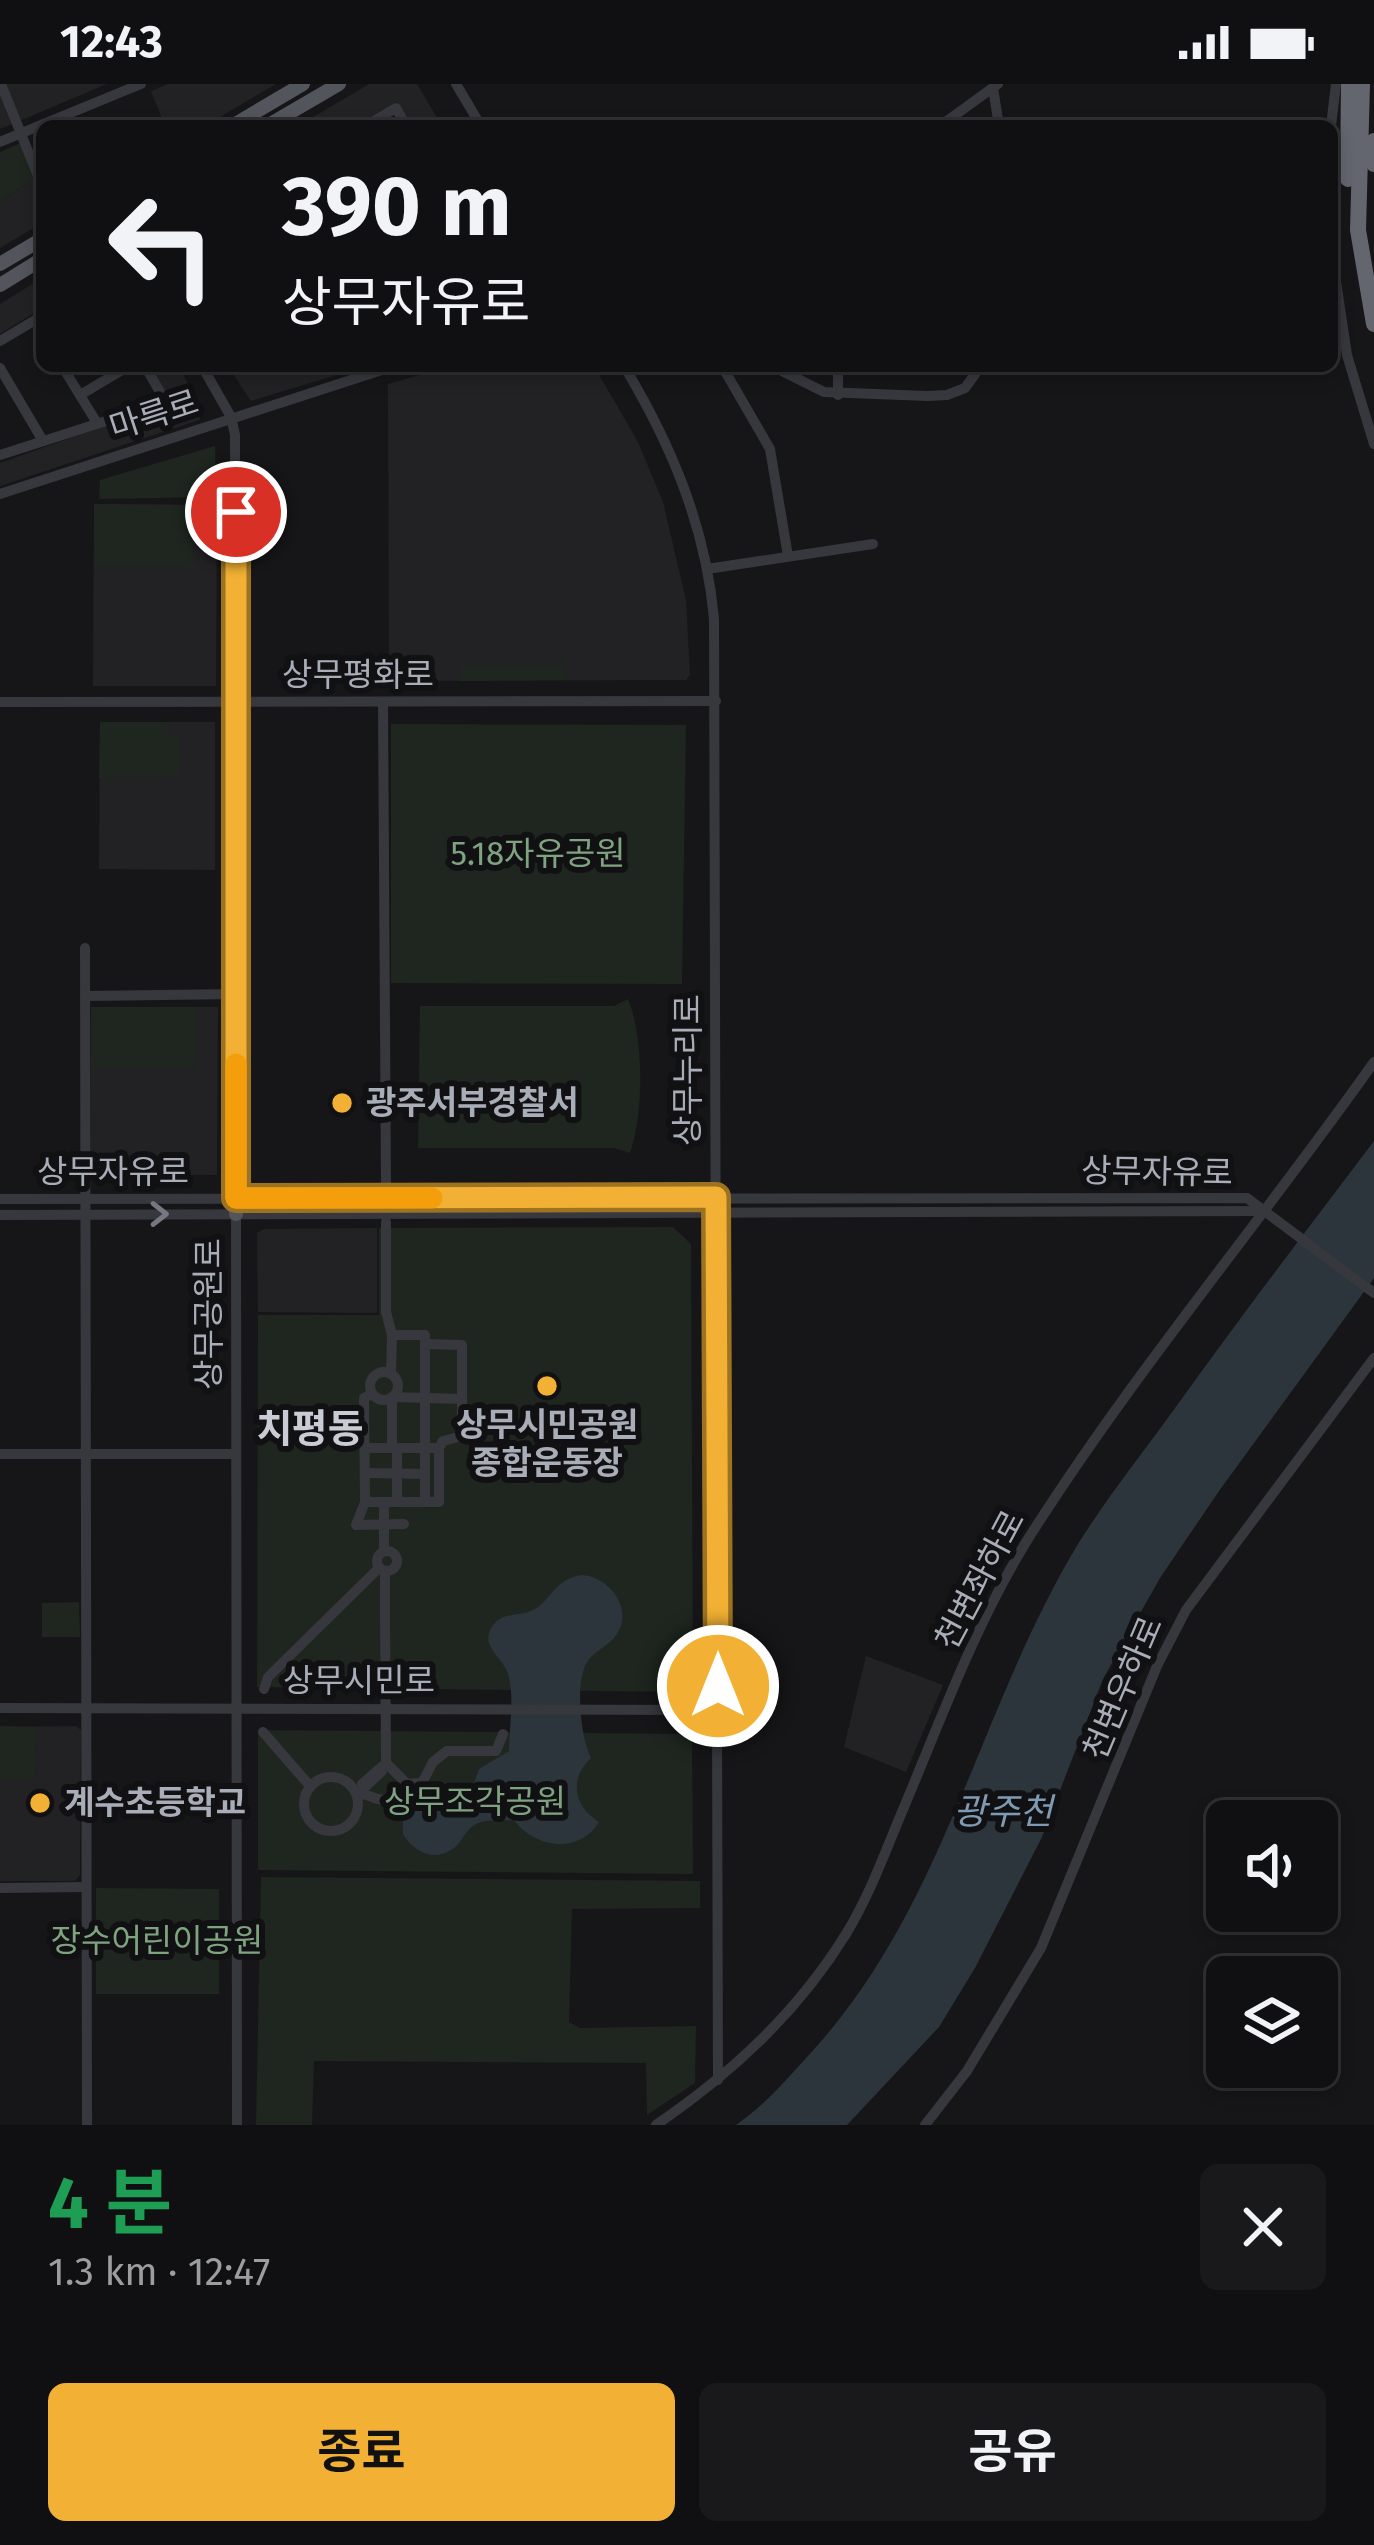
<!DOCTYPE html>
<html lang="ko">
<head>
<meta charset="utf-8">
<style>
	:root { --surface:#101012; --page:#19191b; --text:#f1f3f6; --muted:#9c9d9f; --line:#303032; --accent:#f2b134 }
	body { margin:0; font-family:"Fira Sans","Noto Sans KR",sans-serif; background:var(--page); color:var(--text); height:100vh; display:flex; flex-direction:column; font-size:45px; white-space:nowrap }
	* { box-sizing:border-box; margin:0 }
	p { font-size:39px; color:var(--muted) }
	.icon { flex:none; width:66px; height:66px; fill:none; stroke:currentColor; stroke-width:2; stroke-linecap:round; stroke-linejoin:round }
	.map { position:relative; height:2041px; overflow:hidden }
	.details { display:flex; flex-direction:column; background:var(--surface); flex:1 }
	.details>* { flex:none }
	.guide { position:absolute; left:36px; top:36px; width:1302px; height:252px; border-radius:18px; box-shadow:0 6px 18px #0003,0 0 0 3px var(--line); background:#101012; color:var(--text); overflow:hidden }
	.tools { position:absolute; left:1206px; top:1716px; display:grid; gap:24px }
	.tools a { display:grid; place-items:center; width:132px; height:132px; border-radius:18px; background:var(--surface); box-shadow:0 6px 18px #0003,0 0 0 3px var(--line); font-size:60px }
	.pin { position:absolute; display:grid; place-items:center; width:102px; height:102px; color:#fff; margin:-51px; border:6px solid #fff; border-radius:50%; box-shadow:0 3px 12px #0007 }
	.me { position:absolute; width:132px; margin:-66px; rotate:0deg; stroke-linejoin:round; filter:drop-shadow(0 0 9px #0008) }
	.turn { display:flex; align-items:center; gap:42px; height:252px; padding:0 48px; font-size:54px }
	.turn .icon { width:156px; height:156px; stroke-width:2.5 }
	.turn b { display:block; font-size:84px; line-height:102px }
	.round { display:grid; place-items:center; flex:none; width:126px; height:126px; border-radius:18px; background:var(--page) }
	.summary { display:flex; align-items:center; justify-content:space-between; height:204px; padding:0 48px }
	h1 { font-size:72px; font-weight:700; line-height:90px; color:#1e9e55 }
	.primary-button { display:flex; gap:24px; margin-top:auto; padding:24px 48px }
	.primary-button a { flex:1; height:138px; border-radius:18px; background:var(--accent); color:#111; font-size:48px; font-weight:700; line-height:138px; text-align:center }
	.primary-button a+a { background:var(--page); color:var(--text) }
	.status { display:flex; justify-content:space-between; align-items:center; height:84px; padding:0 60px; background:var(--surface); direction:ltr }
	.status svg { height:33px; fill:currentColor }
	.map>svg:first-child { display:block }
	.built { fill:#222225 }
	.green { fill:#1e261f }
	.water { fill:#2c353c }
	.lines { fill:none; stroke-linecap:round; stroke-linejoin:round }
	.minor { stroke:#37383d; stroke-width:10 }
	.major { stroke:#53555c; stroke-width:14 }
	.highway { stroke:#63666e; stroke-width:16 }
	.minor-bridge { stroke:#37383d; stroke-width:10 }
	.oneway { stroke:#757881 }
	.route-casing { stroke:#9d7322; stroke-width:30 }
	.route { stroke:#f2b134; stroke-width:21 }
	.slow { stroke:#f59e0b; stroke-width:21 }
	.poi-dot { fill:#f2b134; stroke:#111113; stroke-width:4.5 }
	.labels { text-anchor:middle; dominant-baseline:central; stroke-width:12; stroke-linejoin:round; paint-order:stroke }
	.street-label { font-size:33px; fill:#a8adb8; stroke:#111113 }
	.park-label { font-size:33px; fill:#7fa381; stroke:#111113 }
	.poi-label { font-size:33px; font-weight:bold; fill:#a8adb8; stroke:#111113; text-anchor:start }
	.water-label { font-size:36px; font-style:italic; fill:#7f9bb3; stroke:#111113 }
	.quarter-label { font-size:39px; font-weight:bold; fill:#c9ccd4; stroke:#111113 }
</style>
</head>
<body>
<div class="status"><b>12:43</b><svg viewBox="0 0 49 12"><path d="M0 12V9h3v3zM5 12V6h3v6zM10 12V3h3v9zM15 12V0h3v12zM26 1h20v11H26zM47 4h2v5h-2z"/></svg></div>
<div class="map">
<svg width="1374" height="2041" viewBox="0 0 1374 2041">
	<rect width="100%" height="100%" fill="#161618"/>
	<g class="built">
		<polygon points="0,0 107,0 0,45"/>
		<polygon points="168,0 276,0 205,42 165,42 151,7"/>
		<polygon points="369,0 417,0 442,42 412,42 397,18 354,42 298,42"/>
		<polygon points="34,95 42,115 42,139 0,164 0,117"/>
		<polygon points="42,194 42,224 0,250 0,220"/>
		<polygon points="150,282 178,282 202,324 199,336 0,402 0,379 169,319"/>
		<polygon points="228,282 255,282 263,291 290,282 366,282 251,317"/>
		<polygon points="451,282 594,282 638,358 663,418 686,516 690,591 686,596 389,597 388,300"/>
		<polygon points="94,420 217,421 216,602 93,602"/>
		<polygon points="100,638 215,638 215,786 99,785"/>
		<polygon points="91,923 218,923 217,1091 90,1090"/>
		<polygon points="377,1144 377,1229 258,1228 257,1149 264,1145"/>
		<polygon points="866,1572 943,1601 906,1688 844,1663"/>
		<polygon points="76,1642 81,1646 80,1791 75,1797 0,1797 0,1643"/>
	</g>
	<g class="green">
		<polygon points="21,59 34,95 0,117 0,68"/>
		<polygon points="215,362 216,413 99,415 100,396"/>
		<polygon points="94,420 193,421 193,482 94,482"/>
		<polygon points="459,582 565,582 565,596 459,597"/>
		<polygon points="100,638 167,638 167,651 179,651 180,689 174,693 99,694"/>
		<polygon points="391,640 686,641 682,900 391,899"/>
		<path d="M628,915C644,954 644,1029 630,1069L614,1064H418L420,922H614Z"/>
		<rect x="91" y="923" width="105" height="60"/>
		<polygon points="673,1143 691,1160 693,1608 257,1603 258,1231 379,1231 379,1144"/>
		<polygon points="79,1518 80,1553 42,1553 42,1519"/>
		<polygon points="0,1642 36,1643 35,1696 0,1696"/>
		<polygon points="258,1646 692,1650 693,1790 258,1786"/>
		<polygon points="261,1793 700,1797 700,1824 572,1825 569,1938 580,1944 696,1942 695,1999 647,2031 646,1979 314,1977 312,2041 256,2041"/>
		<polygon points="96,1804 219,1805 219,1910 96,1910"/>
	</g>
	<g class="water">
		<path d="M1374,1057V1194L1219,1407L1160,1494L1103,1595L1042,1753L975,1884L939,1943L847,2041H736C764,2022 785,1997 808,1972C946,1823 976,1629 1078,1460C1108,1412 1145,1366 1178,1320C1242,1231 1308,1144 1374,1057Z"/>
		<path d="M582,1491C611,1493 636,1528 614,1554C605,1564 592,1568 586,1580C575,1601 581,1655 591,1674C569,1695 573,1722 599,1738C579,1771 534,1764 514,1736C501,1737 486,1734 474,1741C465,1747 462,1758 454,1764C434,1779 414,1768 403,1750V1733L444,1708L458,1712L472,1706L479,1685L509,1667C509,1643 515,1612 508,1590C503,1572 477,1562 494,1540C505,1526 525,1534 538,1523C555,1509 557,1495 582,1491Z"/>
	</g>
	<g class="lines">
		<g class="minor">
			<polyline points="1,0 42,102"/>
			<polyline points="456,0 481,42"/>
			<polyline points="993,4 999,42"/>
			<polyline points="365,42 396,24 406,42"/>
			<polyline points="940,42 998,0"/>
			<polyline points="1331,42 1336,0"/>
			<polyline points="0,58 141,0"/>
			<polyline points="1332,171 1347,271 1374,360"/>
			<polyline points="0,257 42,232"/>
			<polyline points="62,282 97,339"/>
			<polyline points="202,282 231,333 235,351 236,1114"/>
			<polyline points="268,282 270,282"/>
			<path d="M624,282C671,360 706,443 714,535L718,1996"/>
			<polyline points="722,282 770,365 788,472"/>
			<polyline points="772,282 824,308 927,312 947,311 965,304 981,282"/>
			<polyline points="838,282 838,311"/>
			<polyline points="0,284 43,357"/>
			<polyline points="80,311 129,282"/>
			<polyline points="0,371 156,321 160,308 145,282"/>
			<polyline points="0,410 394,282"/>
			<polyline points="707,485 873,460"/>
			<polyline points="0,618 716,617"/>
			<polyline points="383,618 386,1102"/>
			<polyline points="85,864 87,2041"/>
			<polyline points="85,912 237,910"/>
			<polyline points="0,1115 1247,1114 1374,1209"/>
			<polyline points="236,1130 237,2041"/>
			<polyline points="0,1131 1263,1127"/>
			<polyline points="386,1138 386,1228 392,1251 391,1290"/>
			<polyline points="392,1251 425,1251 425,1364 439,1364 439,1418 425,1418"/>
			<polyline points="425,1260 462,1261 462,1352 443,1357 439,1364"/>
			<circle cx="384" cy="1302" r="14"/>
			<polyline points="372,1310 364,1314 365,1418 384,1418"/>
			<polyline points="365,1364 397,1364 397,1418 384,1418 384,1467"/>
			<polyline points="392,1364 392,1313 462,1315"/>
			<polyline points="397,1364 425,1364 425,1418 397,1418"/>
			<polyline points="0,1370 236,1370"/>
			<polyline points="365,1389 425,1390"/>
			<polyline points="365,1418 356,1441 404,1440"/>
			<circle cx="387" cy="1477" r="10"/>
			<polyline points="385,1525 385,1487"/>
			<polyline points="264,1605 268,1593 379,1484"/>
			<polyline points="0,1624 718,1626"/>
			<polyline points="263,1648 310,1702"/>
			<polyline points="382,1687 365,1703 362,1700 386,1679"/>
			<circle cx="331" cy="1720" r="27"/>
			<path d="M355,1708C377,1712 394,1729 407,1700L422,1699L433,1678L447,1667H496L503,1650"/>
			<polyline points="0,1804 86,1803"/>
			<path d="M656,2041C732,1989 797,1929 846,1850C868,1814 883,1774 899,1735C939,1641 974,1542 1028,1455C1133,1289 1261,1138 1374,978"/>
			<polyline points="925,2041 967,1987 1041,1864 1157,1582 1186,1526 1374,1274"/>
		</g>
		<g class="major">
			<polyline points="232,42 303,0"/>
			<polyline points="267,42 339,0"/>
			<polyline points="0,180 42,155"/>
			<polyline points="0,201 42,175"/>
			<polyline points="236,1114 236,1130"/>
		</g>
		<g class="highway">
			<polyline points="1362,0 1358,146 1374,240"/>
			<polyline points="1374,57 1374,80"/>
			<polyline points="1348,95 1349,0"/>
		</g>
		<polyline class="minor-bridge" points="385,1525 386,1679 407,1700"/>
	</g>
	<defs><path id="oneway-chevron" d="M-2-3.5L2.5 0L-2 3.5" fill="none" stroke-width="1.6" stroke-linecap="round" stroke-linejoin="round" transform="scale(3)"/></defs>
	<use class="oneway" href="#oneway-chevron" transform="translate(159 1130)"/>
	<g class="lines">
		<defs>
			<polyline id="route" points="236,428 236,1114 716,1113 718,1602"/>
		</defs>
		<use href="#route" class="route-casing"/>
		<use href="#route" class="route"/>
		<polyline class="slow" points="236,980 236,1114 432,1114"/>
	</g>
	<g class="poi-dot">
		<circle cx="342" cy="1019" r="12"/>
		<circle cx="547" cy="1302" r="12"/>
		<circle cx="40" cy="1719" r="12"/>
	</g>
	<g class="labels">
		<g class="street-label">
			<text transform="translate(154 331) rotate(-18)">마륵로</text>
			<text x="358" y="591">상무평화로</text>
			<text transform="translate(688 986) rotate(-90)">상무누리로</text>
			<text x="113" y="1088">상무자유로</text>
			<text transform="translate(1157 1088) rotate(1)">상무자유로</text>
			<text transform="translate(209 1230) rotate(-90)">상무공원로</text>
			<text transform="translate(980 1496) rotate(-62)">천변좌하로</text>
			<text x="359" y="1597">상무시민로</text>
			<text transform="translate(1123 1604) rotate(-67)">천변우하로</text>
		</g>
		<g class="park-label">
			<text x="538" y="770">5.18자유공원</text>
			<text x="475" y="1718">상무조각공원</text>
			<text x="157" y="1857">장수어린이공원</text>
		</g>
		<g class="poi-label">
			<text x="366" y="1019">광주서부경찰서</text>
			<text x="547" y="1341" text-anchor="middle">상무시민공원<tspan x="547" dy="38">종합운동장</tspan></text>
			<text x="64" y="1719">계수초등학교</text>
		</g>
		<g class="water-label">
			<text x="1003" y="1728">광주천</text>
		</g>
		<g class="quarter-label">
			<text x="310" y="1345">치평동</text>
		</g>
	</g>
</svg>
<div class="tools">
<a><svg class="icon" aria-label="sound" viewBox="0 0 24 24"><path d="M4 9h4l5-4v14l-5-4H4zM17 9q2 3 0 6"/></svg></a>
<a><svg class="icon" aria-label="layers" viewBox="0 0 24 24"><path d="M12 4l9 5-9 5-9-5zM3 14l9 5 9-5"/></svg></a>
</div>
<div class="pin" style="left:236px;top:428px;background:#d93025"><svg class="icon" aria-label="arrive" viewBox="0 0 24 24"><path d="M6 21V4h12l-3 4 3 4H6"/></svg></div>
<svg class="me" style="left:718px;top:1602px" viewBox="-20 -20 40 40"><circle r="17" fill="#f2b134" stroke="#fff" stroke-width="3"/><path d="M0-11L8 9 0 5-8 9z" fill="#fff"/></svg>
<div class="guide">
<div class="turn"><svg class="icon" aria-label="left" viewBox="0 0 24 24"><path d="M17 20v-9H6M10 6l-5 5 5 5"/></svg><div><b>390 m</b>상무자유로</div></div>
</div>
</div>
<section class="details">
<div class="summary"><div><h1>4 분</h1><p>1.3 km · 12:47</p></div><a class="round"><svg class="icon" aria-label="close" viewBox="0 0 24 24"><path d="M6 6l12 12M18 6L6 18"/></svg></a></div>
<div class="primary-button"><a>종료</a><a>공유</a></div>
</section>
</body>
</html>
